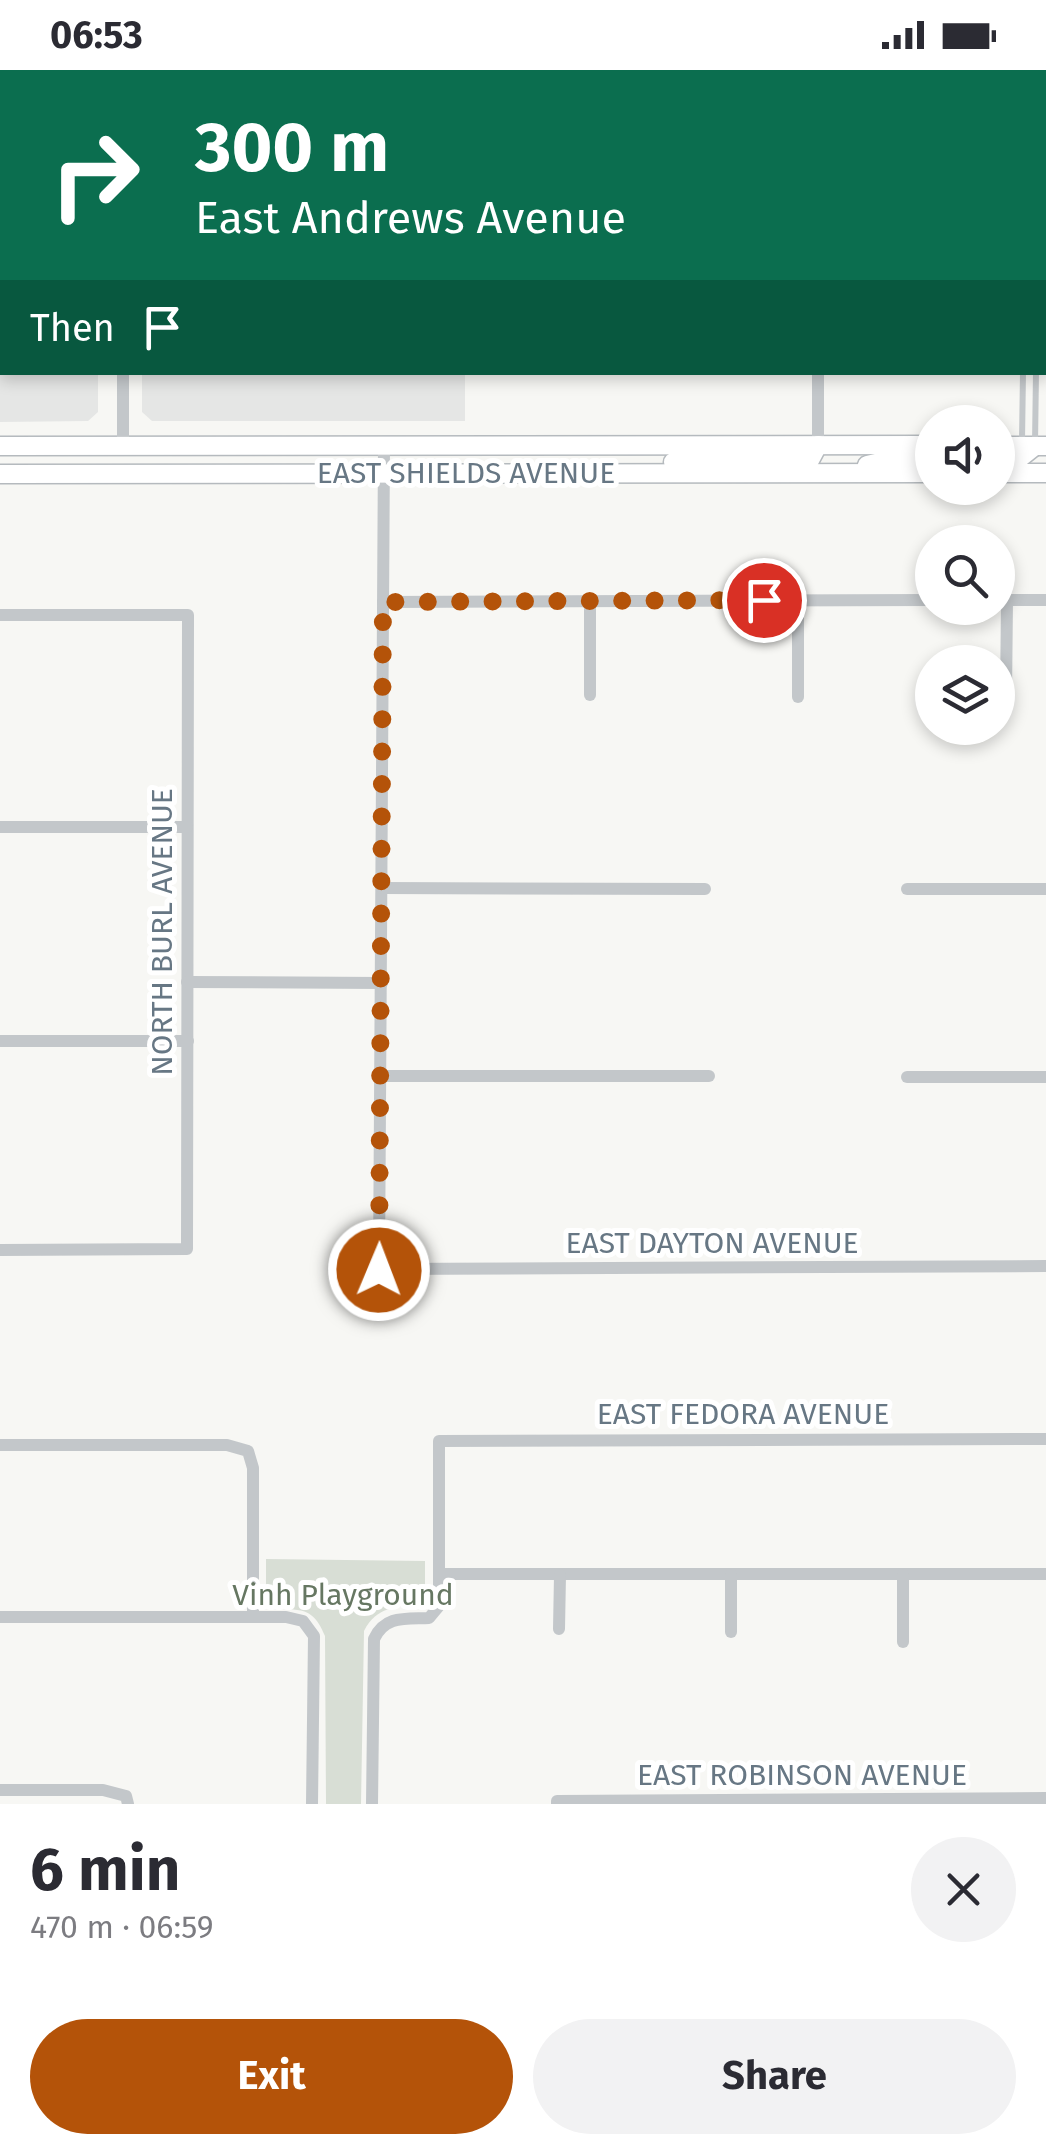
<!DOCTYPE html>
<html lang="en">
<head>
<meta charset="utf-8">
<style>
	:root { --surface:#fff; --page:#f2f2f3; --text:#2b2b33; --muted:#7c7c81; --accent:#b45309 }
	body { margin:0; font-family:"Fira Sans",sans-serif; background:var(--page); color:var(--text); height:100vh; display:flex; flex-direction:column; font-size:38px; white-space:nowrap }
	* { box-sizing:border-box; margin:0 }
	p { font-size:32px; color:var(--muted) }
	.icon { flex:none; width:55px; height:55px; fill:none; stroke:currentColor; stroke-width:2; stroke-linecap:round; stroke-linejoin:round }
	.map { position:relative; height:1734px; overflow:hidden }
	.sheet { display:flex; flex-direction:column; background:var(--surface); flex:1 }
	.sheet>* { flex:none }
	.guide { position:absolute; left:0px; top:0px; width:1048px; height:305px; box-shadow:0 5px 15px #0003; background:#0b6e4f; color:#fff; overflow:hidden }
	.tools { position:absolute; left:915px; top:335px; display:grid; gap:20px }
	.tools a { display:grid; place-items:center; width:100px; height:100px; border-radius:50%; background:var(--surface); box-shadow:0 5px 15px #0003; font-size:50px }
	.pin { position:absolute; display:grid; place-items:center; width:85px; height:85px; color:#fff; margin:-42px; border:5px solid #fff; border-radius:50%; box-shadow:0 2px 10px #0007 }
	.me { position:absolute; width:110px; margin:-55px; rotate:1deg; stroke-linejoin:round; filter:drop-shadow(0 0 8px #0008) }
	.turn { display:flex; align-items:center; gap:35px; height:210px; padding:0 30px; font-size:45px }
	.turn .icon { width:130px; height:130px; stroke-width:2.5 }
	.turn b { display:block; font-size:70px; line-height:85px }
	.then { display:flex; align-items:center; height:95px; padding:0 30px; background:#0003; gap:20px; font-size:38px }
	.round { display:grid; place-items:center; flex:none; width:105px; height:105px; border-radius:52px; background:var(--page) }
	.head { display:flex; align-items:center; justify-content:space-between; height:170px; padding:0 30px }
	h1 { font-size:60px; font-weight:700; line-height:75px }
	.button { display:flex; gap:20px; margin-top:auto; padding:20px 30px }
	.button a { flex:1; height:115px; border-radius:60px; background:var(--accent); color:#fff; font-size:40px; font-weight:700; line-height:115px; text-align:center }
	.button a+a { background:var(--page); color:var(--text) }
	.status { display:flex; justify-content:space-between; align-items:center; height:70px; padding:0 50px; background:var(--surface); direction:ltr }
	.status svg { height:28px; fill:currentColor }
	.map>svg:first-child { display:block }
	.built { fill:#e5e6e5 }
	.green { fill:#d8ded5 }
	.lines { fill:none; stroke-linecap:round; stroke-linejoin:round }
	.secondary-casing { stroke:#b5babe; stroke-width:21 }
	.lane { stroke:#c3c7ca; stroke-width:6 }
	.street { stroke:#c3c7ca; stroke-width:12 }
	.secondary { stroke:#fff; stroke-width:18 }
	.route { stroke:#b45309; stroke-width:18; stroke-dasharray:0 32.4 }
	.labels { text-anchor:middle; dominant-baseline:central; stroke-width:10; stroke-linejoin:round; paint-order:stroke }
	.street-label { font-size:30px; fill:#677784; stroke:#fff }
	.park-label { font-size:30px; fill:#667762; stroke:#fff }
</style>
</head>
<body>
<div class="status"><b>06:53</b><svg viewBox="0 0 49 12"><path d="M0 12V9h3v3zM5 12V6h3v6zM10 12V3h3v9zM15 12V0h3v12zM26 1h20v11H26zM47 4h2v5h-2z"/></svg></div>
<div class="map">
<svg width="1046" height="1734" viewBox="0 0 1046 1734">
	<rect width="100%" height="100%" fill="#f7f7f4"/>
	<g class="built">
		<polygon points="0,0 36,0 2,2 2,302 98,303 98,342 88,351 0,352"/>
		<polygon points="142,303 465,303 465,351 152,351 142,342"/>
	</g>
	<path class="green" d="M266,1489L425,1491V1527L420,1533C395,1538 377,1536 364,1561L361,1734H326L325,1566C310,1527 291,1548 266,1531Z"/>
	<g class="lines">
		<defs>
			<g id="secondary">
				<polyline points="0,376 932,375"/>
				<polyline points="998,376 1046,376"/>
				<polyline points="998,390 1020,388 1035,376"/>
				<polyline points="673,392 810,390 818,375"/>
				<polyline points="867,395 889,390 932,390"/>
				<polyline points="998,403 1046,403"/>
				<polyline points="0,404 932,403"/>
			</g>
		</defs>
		<use href="#secondary" class="secondary-casing"/>
		<g class="lane">
			<polyline points="1045,267 1046,267"/>
			<polyline points="1022,371 1023,302"/>
			<polyline points="1035,374 1036,302"/>
		</g>
		<g class="street">
			<polyline points="90,0 93,2"/>
			<polyline points="537,0 537,2"/>
			<polyline points="818,0 818,2"/>
			<polyline points="724,2 724,0"/>
			<polyline points="123,302 123,377"/>
			<polyline points="818,302 818,375"/>
			<polyline points="384,376 379,1199 1046,1196"/>
			<polyline points="998,530 1046,530"/>
			<polyline points="383,532 932,530"/>
			<polyline points="0,545 188,545 187,1179 0,1180"/>
			<polyline points="590,625 590,531"/>
			<polyline points="1006,626 1007,530"/>
			<polyline points="798,627 798,530"/>
			<polyline points="0,757 187,757"/>
			<polyline points="382,818 705,819"/>
			<polyline points="907,819 1046,819"/>
			<polyline points="187,912 382,913"/>
			<polyline points="0,971 188,971"/>
			<polyline points="382,1006 709,1006"/>
			<polyline points="907,1007 1046,1007"/>
			<polyline points="0,1375 227,1375 248,1381 253,1398 253,1547"/>
			<polyline points="439,1504 1046,1504"/>
			<polyline points="0,1547 286,1547 303,1551 314,1566 312,1734"/>
			<polyline points="559,1559 560,1505"/>
			<polyline points="731,1562 731,1505"/>
			<polyline points="903,1572 903,1505"/>
			<polyline points="0,1720 103,1720 126,1726 128,1734"/>
			<path d="M372,1734L374,1569C385,1545 406,1549 429,1548L439,1536V1371L1046,1369"/>
			<polyline points="557,1734 557,1731 1046,1728"/>
		</g>
		<use href="#secondary" class="secondary"/>
	</g>
	<g class="lines">
		<polyline class="route" points="379,1200 383,532 764,530"/>
	</g>
	<g class="labels">
		<g class="street-label">
			<text x="466" y="403">EAST SHIELDS AVENUE</text>
			<text transform="translate(162 862) rotate(-90)">NORTH BURL AVENUE</text>
			<text x="712" y="1173">EAST DAYTON AVENUE</text>
			<text x="743" y="1344">EAST FEDORA AVENUE</text>
			<text x="802" y="1705">EAST ROBINSON AVENUE</text>
		</g>
		<g class="park-label">
			<text x="343" y="1525">Vinh Playground</text>
		</g>
	</g>
</svg>
<div class="tools">
<a><svg class="icon" aria-label="sound" viewBox="0 0 24 24"><path d="M4 9h4l5-4v14l-5-4H4zM17 9q2 3 0 6"/></svg></a>
<a><svg class="icon" aria-label="search" viewBox="0 0 24 24"><circle cx="10" cy="10" r="6"/><path d="M15 15l6 6"/></svg></a>
<a><svg class="icon" aria-label="layers" viewBox="0 0 24 24"><path d="M12 4l9 5-9 5-9-5zM3 14l9 5 9-5"/></svg></a>
</div>
<div class="pin" style="left:764px;top:530px;background:#d93025"><svg class="icon" aria-label="arrive" viewBox="0 0 24 24"><path d="M6 21V4h12l-3 4 3 4H6"/></svg></div>
<svg class="me" style="left:379px;top:1200px" viewBox="-20 -20 40 40"><circle r="17" fill="#b45309" stroke="#fff" stroke-width="3"/><path d="M0-11L8 9 0 5-8 9z" fill="#fff"/></svg>
<div class="guide">
<div class="turn"><svg class="icon" aria-label="right" viewBox="0 0 24 24"><path d="M7 20v-9h11M14 6l5 5-5 5"/></svg><div><b>300 m</b>East Andrews Avenue</div></div>
<div class="then">Then<svg class="icon" aria-label="arrive" viewBox="0 0 24 24"><path d="M6 21V4h12l-3 4 3 4H6"/></svg></div>
</div>
</div>
<section class="sheet">
<div class="head"><div><h1>6 min</h1><p>470 m · 06:59</p></div><a class="round"><svg class="icon" aria-label="close" viewBox="0 0 24 24"><path d="M6 6l12 12M18 6L6 18"/></svg></a></div>
<div class="button"><a>Exit</a><a>Share</a></div>
</section>
</body>
</html>
